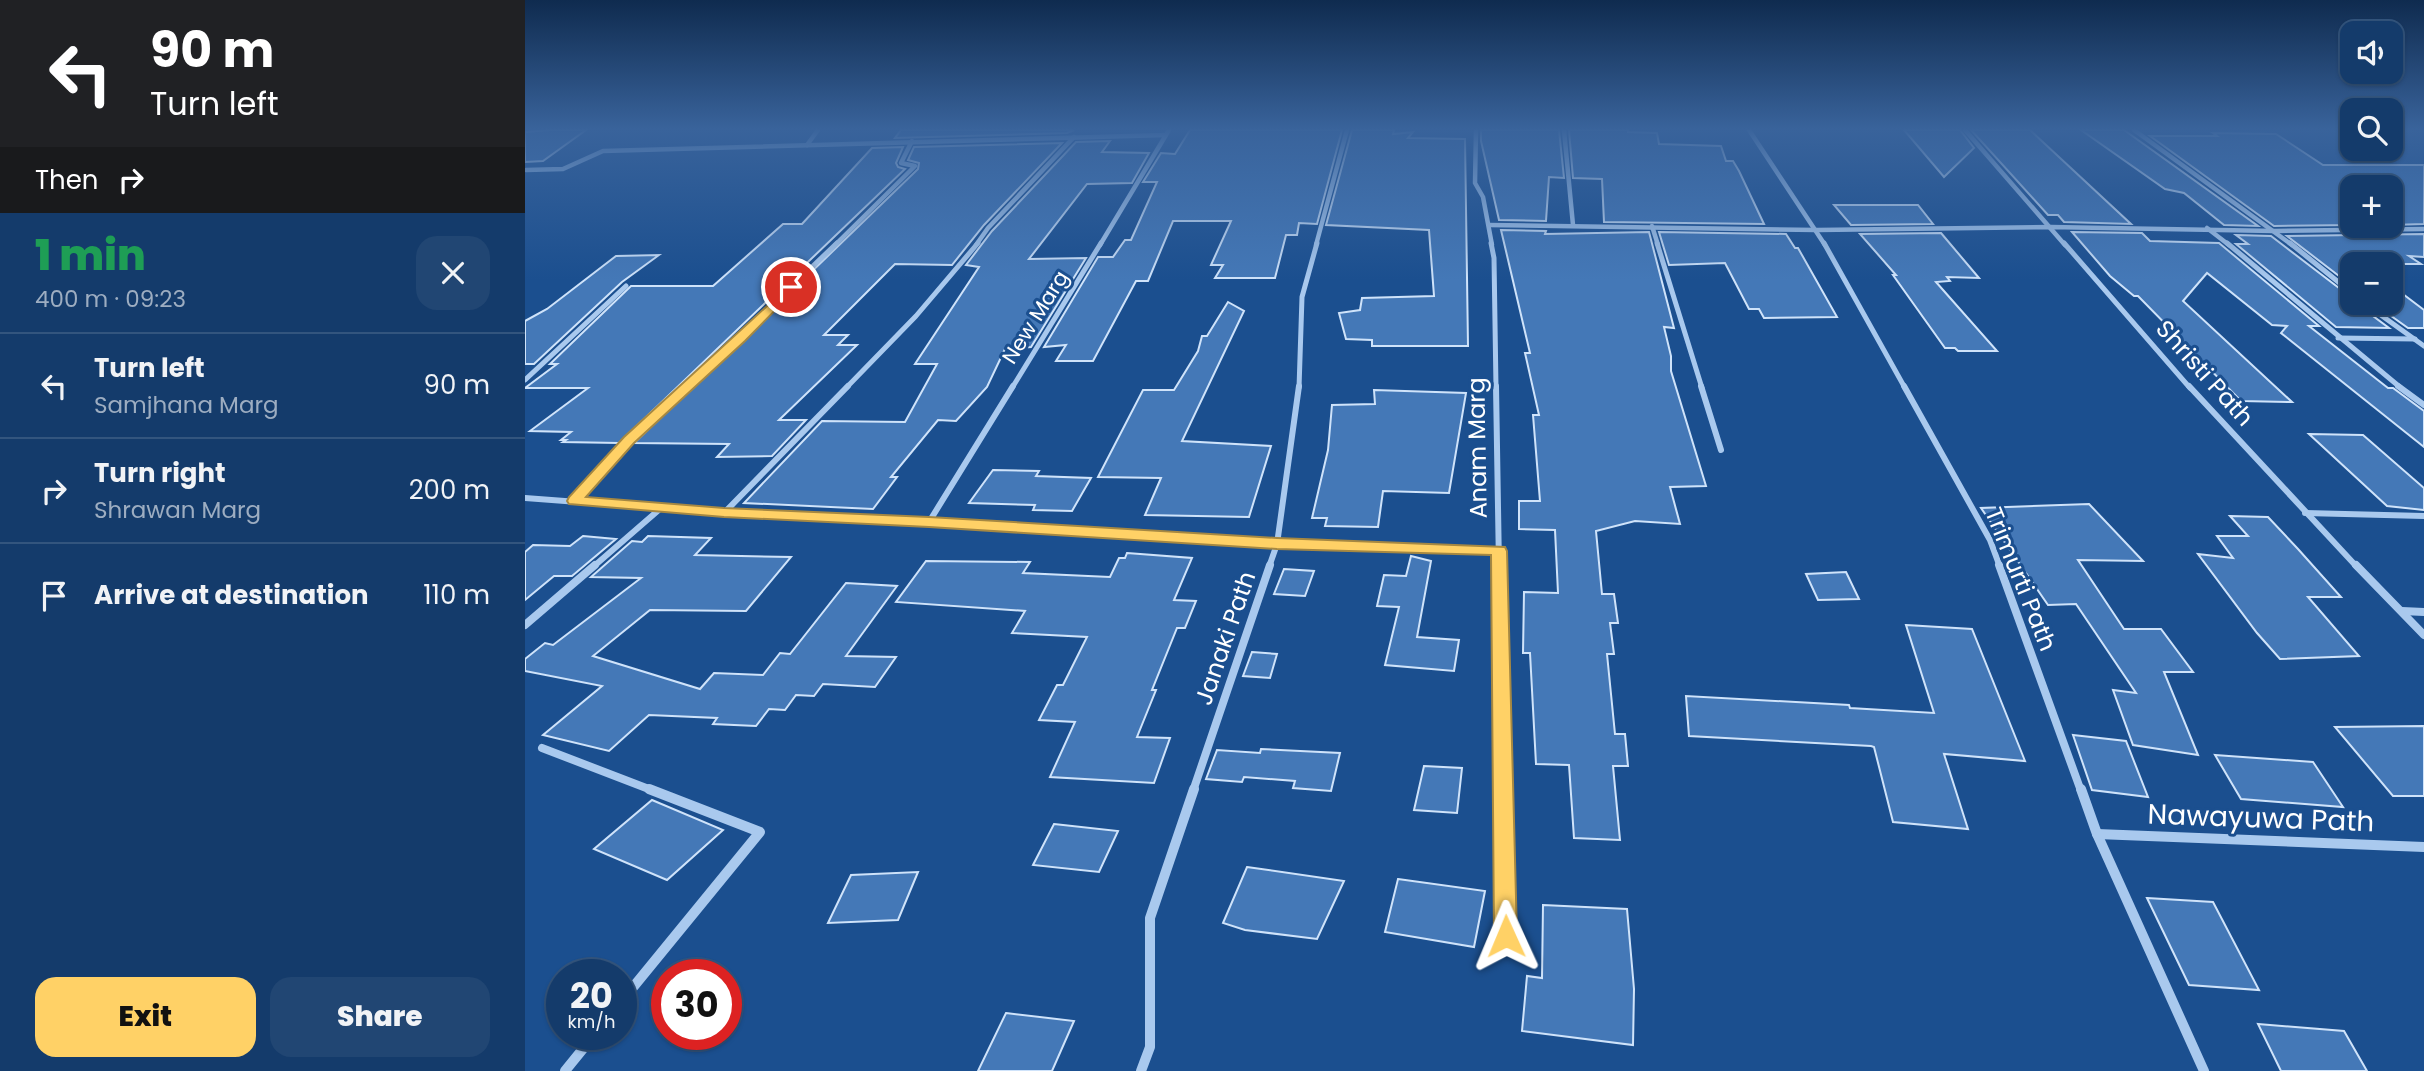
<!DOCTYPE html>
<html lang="en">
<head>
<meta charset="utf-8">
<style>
	:root { --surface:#143b6b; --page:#214673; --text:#f1f3f6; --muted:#9dadc1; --line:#33557e; --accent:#ffd166 }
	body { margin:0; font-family:Poppins,sans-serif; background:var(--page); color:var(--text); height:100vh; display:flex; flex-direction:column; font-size:26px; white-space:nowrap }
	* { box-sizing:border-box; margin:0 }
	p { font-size:23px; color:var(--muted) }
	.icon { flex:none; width:38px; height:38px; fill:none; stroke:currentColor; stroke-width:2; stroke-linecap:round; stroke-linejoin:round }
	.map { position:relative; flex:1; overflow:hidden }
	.details { display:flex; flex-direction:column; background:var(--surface); width:525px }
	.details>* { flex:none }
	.hud { background:#202124; color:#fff; overflow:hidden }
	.tools { position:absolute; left:1815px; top:21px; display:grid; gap:14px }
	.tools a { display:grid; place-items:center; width:63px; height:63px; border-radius:14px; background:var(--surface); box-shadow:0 2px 5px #0004,0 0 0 2px var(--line); font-size:35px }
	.speed { position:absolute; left:21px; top:959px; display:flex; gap:14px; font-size:35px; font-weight:700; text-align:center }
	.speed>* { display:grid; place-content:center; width:91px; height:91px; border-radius:50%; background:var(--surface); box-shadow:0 2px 5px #0004,0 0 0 2px var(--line); line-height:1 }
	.speed small { font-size:18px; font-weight:400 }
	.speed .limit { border:10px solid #d22; background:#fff; color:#111 }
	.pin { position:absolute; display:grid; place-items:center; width:60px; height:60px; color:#fff; margin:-30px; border:4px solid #fff; border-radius:50%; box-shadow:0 2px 7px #0007 }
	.me { position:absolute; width:77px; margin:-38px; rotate:359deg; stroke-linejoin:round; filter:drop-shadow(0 0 5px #0008) }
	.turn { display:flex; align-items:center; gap:24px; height:147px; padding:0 35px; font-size:32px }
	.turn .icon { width:91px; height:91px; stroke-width:2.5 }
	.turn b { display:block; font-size:49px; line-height:60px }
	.then { display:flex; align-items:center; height:66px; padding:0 35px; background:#0003; gap:14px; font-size:26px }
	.round { display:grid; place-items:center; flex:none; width:74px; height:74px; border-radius:21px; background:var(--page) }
	.overview { display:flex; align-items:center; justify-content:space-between; height:119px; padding:0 35px }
	h1 { font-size:42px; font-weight:800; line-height:52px; color:#1e9e55 }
	.action { display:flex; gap:14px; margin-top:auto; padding:14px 35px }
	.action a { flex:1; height:80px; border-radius:21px; background:var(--accent); color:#111; font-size:28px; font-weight:800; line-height:80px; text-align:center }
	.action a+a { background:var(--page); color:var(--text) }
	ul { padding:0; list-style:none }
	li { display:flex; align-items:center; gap:21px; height:105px; padding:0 35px; border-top:2px solid var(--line) }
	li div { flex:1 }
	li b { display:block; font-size:26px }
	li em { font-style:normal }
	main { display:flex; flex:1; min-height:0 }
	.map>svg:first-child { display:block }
	.building { fill:#4478b7; stroke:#cfe3fa; stroke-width:2 }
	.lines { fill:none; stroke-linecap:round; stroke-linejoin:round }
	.minor-far4 { stroke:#a9c9ee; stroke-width:4.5 }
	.minor-far3 { stroke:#a9c9ee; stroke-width:5 }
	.minor-far2 { stroke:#a9c9ee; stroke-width:6 }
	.minor-far1 { stroke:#a9c9ee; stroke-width:8 }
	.minor { stroke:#a9c9ee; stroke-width:10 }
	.route { fill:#ffd166; stroke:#a68842; stroke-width:2 }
	.labels { text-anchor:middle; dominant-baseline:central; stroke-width:6; stroke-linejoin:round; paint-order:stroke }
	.far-street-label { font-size:21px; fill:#fff; stroke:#1b4f8f }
	.street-label { font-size:24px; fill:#fff; stroke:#1b4f8f }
	.near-street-label { font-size:28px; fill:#fff; stroke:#1b4f8f }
</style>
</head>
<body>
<main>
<section class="details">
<div class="hud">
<div class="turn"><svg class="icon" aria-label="left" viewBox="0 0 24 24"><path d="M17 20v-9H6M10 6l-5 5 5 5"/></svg><div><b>90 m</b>Turn left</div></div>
<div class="then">Then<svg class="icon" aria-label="right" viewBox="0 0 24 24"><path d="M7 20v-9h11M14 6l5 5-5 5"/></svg></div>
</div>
<div class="overview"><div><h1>1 min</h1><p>400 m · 09:23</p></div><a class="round"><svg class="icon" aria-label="close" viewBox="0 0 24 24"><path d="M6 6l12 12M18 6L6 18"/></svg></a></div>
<ul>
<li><svg class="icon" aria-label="left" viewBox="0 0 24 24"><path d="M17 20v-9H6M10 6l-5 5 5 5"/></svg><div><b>Turn left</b><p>Samjhana Marg</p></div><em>90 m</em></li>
<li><svg class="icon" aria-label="right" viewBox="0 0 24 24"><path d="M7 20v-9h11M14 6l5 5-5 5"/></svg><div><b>Turn right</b><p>Shrawan Marg</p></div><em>200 m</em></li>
<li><svg class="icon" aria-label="arrive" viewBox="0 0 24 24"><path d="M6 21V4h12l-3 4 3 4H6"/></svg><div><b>Arrive at destination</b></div><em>110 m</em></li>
</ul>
<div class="action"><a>Exit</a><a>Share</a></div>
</section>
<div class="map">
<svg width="1899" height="1071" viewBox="0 0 1899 1071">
	<rect width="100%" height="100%" fill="#1b4f8f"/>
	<g class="building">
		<polygon points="25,130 61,130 18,161 0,162 0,132"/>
		<polygon points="376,130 549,130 542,133 370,138"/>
		<polygon points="665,130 817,130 792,224 774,223 772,235 761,235 750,278 690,278 698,265 686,265 706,221 648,221 623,281 611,281 568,361 531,361 541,345 519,347 573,257 588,257 600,240 606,240 632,182 618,182 636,153 650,154"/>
		<polygon points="827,130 869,130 868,134 888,132 883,138 940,139 943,346 847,346 847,340 821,339 814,313 835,310 837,298 909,296 904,230 801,225"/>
		<polygon points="956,130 1034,130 1039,178 1024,177 1021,221 974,220 956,141"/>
		<polygon points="1044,130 1103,130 1103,132 1132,133 1134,144 1196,146 1201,161 1208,161 1214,171 1239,224 1079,222 1077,179 1048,178"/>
		<polygon points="1379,130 1435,130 1449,148 1419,177"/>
		<polygon points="1446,130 1505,130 1606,224 1539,222 1533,215 1523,215"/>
		<polygon points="1556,130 1599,130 1733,226 1699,225 1659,193 1640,189"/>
		<polygon points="1688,133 1751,134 1798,165 1899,165 1899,224 1866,225 1866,187 1827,187 1827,225 1749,226 1625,136 1692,136"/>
		<polygon points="585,141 577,152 624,153 607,183 562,184 504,259 561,258 506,347 480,349 462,387 431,421 413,420 366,477 372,477 348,509 219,503 297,421 380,422 412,364 390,364 454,267 441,265 467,231 551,142"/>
		<polygon points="537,143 459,225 427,265 370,264 299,335 323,335 313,345 332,345 254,420 281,420 247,456 192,457 204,444 109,443 393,169 394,163 383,160 389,147"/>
		<polygon points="378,147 371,163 373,167 380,169 94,443 38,442 41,440 36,440 46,432 5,431 63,388 0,388 32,364 25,364 106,286 188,286 258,224 277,224 347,148"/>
		<polygon points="1309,205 1393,205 1408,224 1326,225"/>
		<polygon points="976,230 1021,231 1020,234 1124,232 1149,328 1139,327 1146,356 1146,371 1181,486 1145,487 1155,524 1110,521 1071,531 1077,594 1089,594 1093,623 1085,623 1089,654 1082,654 1090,734 1100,734 1103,766 1088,766 1095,840 1049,838 1044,765 1011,764 1005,653 998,653 999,592 1033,593 1030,530 994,529 994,501 1015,501 1008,415 1014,415 1000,353 1005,353"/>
		<polygon points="1134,232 1261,234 1270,248 1273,248 1312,317 1239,318 1234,309 1224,309 1200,263 1144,265"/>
		<polygon points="1547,232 1617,233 1625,241 1694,243 1794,326 1784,326 1863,388 1868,388 1899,411 1899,447 1756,333 1762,326 1747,325 1682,273 1658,301 1767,402 1716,401 1613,296 1609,296 1585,276"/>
		<polygon points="1416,233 1454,278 1422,277 1425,281 1411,282 1472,351 1433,351 1430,348 1420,348 1368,275 1371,275 1335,234"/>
		<polygon points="1899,234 1899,257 1884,256 1896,264 1827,264 1827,286 1762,236"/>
		<polygon points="1711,235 1746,236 1827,298 1827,303 1834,303 1836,307 1864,328 1811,327 1711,244 1723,244"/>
		<polygon points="134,255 97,282 9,364 0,364 0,321 22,309 91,256"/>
		<polygon points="1866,285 1899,310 1899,328 1883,328 1848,303 1866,303"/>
		<polygon points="703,302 719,311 657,441 746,446 724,517 620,515 636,478 573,477 618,390 649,390 673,351 677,336 682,336"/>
		<polygon points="849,390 941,393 924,493 858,491 853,527 800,526 802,518 787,518 803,450 807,405 850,404"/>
		<polygon points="1784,434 1838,435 1899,488 1899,510 1862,506"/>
		<polygon points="468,470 514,471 511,476 566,478 547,511 508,510 510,505 444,503"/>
		<polygon points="1564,504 1618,561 1553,560 1599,629 1636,629 1668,672 1639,672 1673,755 1608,745 1588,690 1611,693 1551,604 1523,605 1456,508"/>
		<polygon points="1705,516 1743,517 1773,549 1816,597 1783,597 1834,656 1755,659 1732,633 1673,554 1708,558 1692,536 1723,536"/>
		<polygon points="58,536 91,539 47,576 29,576 0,600 0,552 8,545 45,546"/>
		<polygon points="123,536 186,538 170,555 266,557 221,611 125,610 68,656 175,689 189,673 238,675 255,653 265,654 321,583 372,586 321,656 371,657 350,687 298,684 289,696 271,695 260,710 244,709 231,726 188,724 192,718 124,715 84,751 18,735 77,686 0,671 0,659 20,643 28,645 116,578 66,577 107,541 117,542"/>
		<polygon points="602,553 667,558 649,600 671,601 660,628 652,628 627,690 631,690 612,737 645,738 629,783 525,777 550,722 514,720 532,685 538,685 562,637 487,633 500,611 371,602 401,561 505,562 498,573 585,577 594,558 600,558"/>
		<polygon points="886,556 906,561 892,637 934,640 929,671 860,665 874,607 852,606 859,575 881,576"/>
		<polygon points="759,569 789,571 780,596 749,594"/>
		<polygon points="1321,572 1334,599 1293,600 1281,574"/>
		<polygon points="1381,625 1447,629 1500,761 1419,754 1443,829 1368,822 1349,747 1346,746 1164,736 1161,696 1324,705 1325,708 1409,713"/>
		<polygon points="727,652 752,654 745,678 718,676"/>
		<polygon points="1899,726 1899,796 1868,796 1810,727"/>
		<polygon points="1548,735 1601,741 1623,797 1567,790"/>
		<polygon points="736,749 815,753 806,791 768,788 770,781 719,777 717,782 681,779 692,750 735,753"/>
		<polygon points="1690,755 1788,762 1818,807 1716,799"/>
		<polygon points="899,766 937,768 932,813 889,810"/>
		<polygon points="127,800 198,830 142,880 69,849"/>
		<polygon points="529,824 593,831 574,872 508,865"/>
		<polygon points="722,867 819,881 792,939 720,930 698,923"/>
		<polygon points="393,872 373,920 303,923 326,875"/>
		<polygon points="873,879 960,891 949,947 860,932"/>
		<polygon points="1622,898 1688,902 1734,990 1664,985"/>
		<polygon points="1018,905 1102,909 1109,989 1108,1045 997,1031 1002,976 1017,978"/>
		<polygon points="481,1013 549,1021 527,1071 453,1071"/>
		<polygon points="1733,1024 1819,1031 1842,1071 1756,1071"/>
	</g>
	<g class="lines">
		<g class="minor-far4">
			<polyline points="951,130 950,183 958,197 967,245"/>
			<polyline points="1039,130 1048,225"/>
			<polyline points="1224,130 1300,245"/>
			<polyline points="1440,130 1540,245"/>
			<polyline points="1609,130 1767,245"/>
			<polyline points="282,145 293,130"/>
			<polyline points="1,170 38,169 78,151 640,135"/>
			<polyline points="964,225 1292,230 1526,227 1750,231 1899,229"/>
			<polyline points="1127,226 1133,245"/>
			<polyline points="1682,228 1704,245"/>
			<polyline points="310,245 390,166 376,163 387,141"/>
			<polyline points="451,245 463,228 549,137"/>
			<polyline points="575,245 644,130"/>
			<polyline points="791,245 822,130"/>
		</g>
		<g class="minor-far3">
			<polyline points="966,243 969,258 971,388"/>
			<polyline points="1132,243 1177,388"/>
			<polyline points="1299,243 1380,388"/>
			<polyline points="1539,243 1665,388"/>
			<polyline points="1702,243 1876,388"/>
			<polyline points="1765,243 1827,293"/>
			<polyline points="1839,303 1899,346"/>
			<polyline points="1813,338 1890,339"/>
			<polyline points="0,380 101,286"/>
			<polyline points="161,388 312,243"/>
			<polyline points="321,388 391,316 453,243"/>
			<polyline points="487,388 576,243"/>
			<polyline points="774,388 777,297 792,243"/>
		</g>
		<g class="minor-far2">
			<polyline points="971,386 974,567"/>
			<polyline points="1176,386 1196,450"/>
			<polyline points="1379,386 1465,540 1475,567"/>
			<polyline points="1664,386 1832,567"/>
			<polyline points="1873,386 1899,405"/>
			<polyline points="0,498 199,513 404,522 752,544 974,550"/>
			<polyline points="50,501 104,440 163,386"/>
			<polyline points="199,513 323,386"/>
			<polyline points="1780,513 1899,516"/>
			<polyline points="404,522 488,386"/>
			<polyline points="68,567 136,508"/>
			<polyline points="744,567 752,544 774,386"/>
		</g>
		<g class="minor-far1">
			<polyline points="974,565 978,791"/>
			<polyline points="1474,565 1556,791"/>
			<polyline points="1831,565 1899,635"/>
			<polyline points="1877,611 1899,612"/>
			<polyline points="0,625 70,565"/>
			<polyline points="17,748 129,791"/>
			<polyline points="668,791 745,565"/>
		</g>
		<g class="minor">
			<polyline points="978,789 981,936"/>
			<polyline points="1556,789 1572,834 1679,1071"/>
			<polyline points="1572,834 1899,847"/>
			<polyline points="96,1002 235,832 124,789"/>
			<polyline points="40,1071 70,1034"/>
			<polyline points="616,1071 625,1047 625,918 669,789"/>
		</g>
	</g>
	<linearGradient id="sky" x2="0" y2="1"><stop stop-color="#0f2b4f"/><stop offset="0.46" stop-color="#39639b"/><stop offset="1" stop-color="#39639b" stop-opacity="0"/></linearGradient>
	<rect width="1899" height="280" fill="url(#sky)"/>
	<polygon class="route" points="266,284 270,285 270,290 220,341 109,443 61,497 199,508 404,517 752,538 980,547 982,551 992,936 989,944 981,947 972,944 969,936 966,555 752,549 404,527 199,517 44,504 42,501 44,497 99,437"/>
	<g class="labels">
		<g class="far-street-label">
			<text transform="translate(510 317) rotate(-58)">New Marg</text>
		</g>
		<g class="street-label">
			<text transform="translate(1680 373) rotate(48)">Shristi Path</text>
			<text transform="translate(952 448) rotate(-91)">Anam Marg</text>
			<text transform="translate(1496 579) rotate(68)">Trimurti Path</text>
			<text transform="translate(700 638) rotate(-71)">Janaki Path</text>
		</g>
		<g class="near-street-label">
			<text transform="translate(1736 818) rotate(2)">Nawayuwa Path</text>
		</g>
	</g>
</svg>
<div class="tools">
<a><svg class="icon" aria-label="sound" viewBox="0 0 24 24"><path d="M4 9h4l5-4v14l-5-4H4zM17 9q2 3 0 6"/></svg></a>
<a><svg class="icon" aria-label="search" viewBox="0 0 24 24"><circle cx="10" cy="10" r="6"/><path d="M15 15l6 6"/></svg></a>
<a>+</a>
<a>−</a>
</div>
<div class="speed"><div>20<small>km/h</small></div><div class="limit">30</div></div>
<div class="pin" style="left:266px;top:287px;background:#d93025"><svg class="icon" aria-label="arrive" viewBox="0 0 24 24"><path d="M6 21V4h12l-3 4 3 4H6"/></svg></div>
<svg class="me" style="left:981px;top:936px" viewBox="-20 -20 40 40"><path d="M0-17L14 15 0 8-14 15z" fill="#ffd166" stroke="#fff" stroke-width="4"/></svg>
</div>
</main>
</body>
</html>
